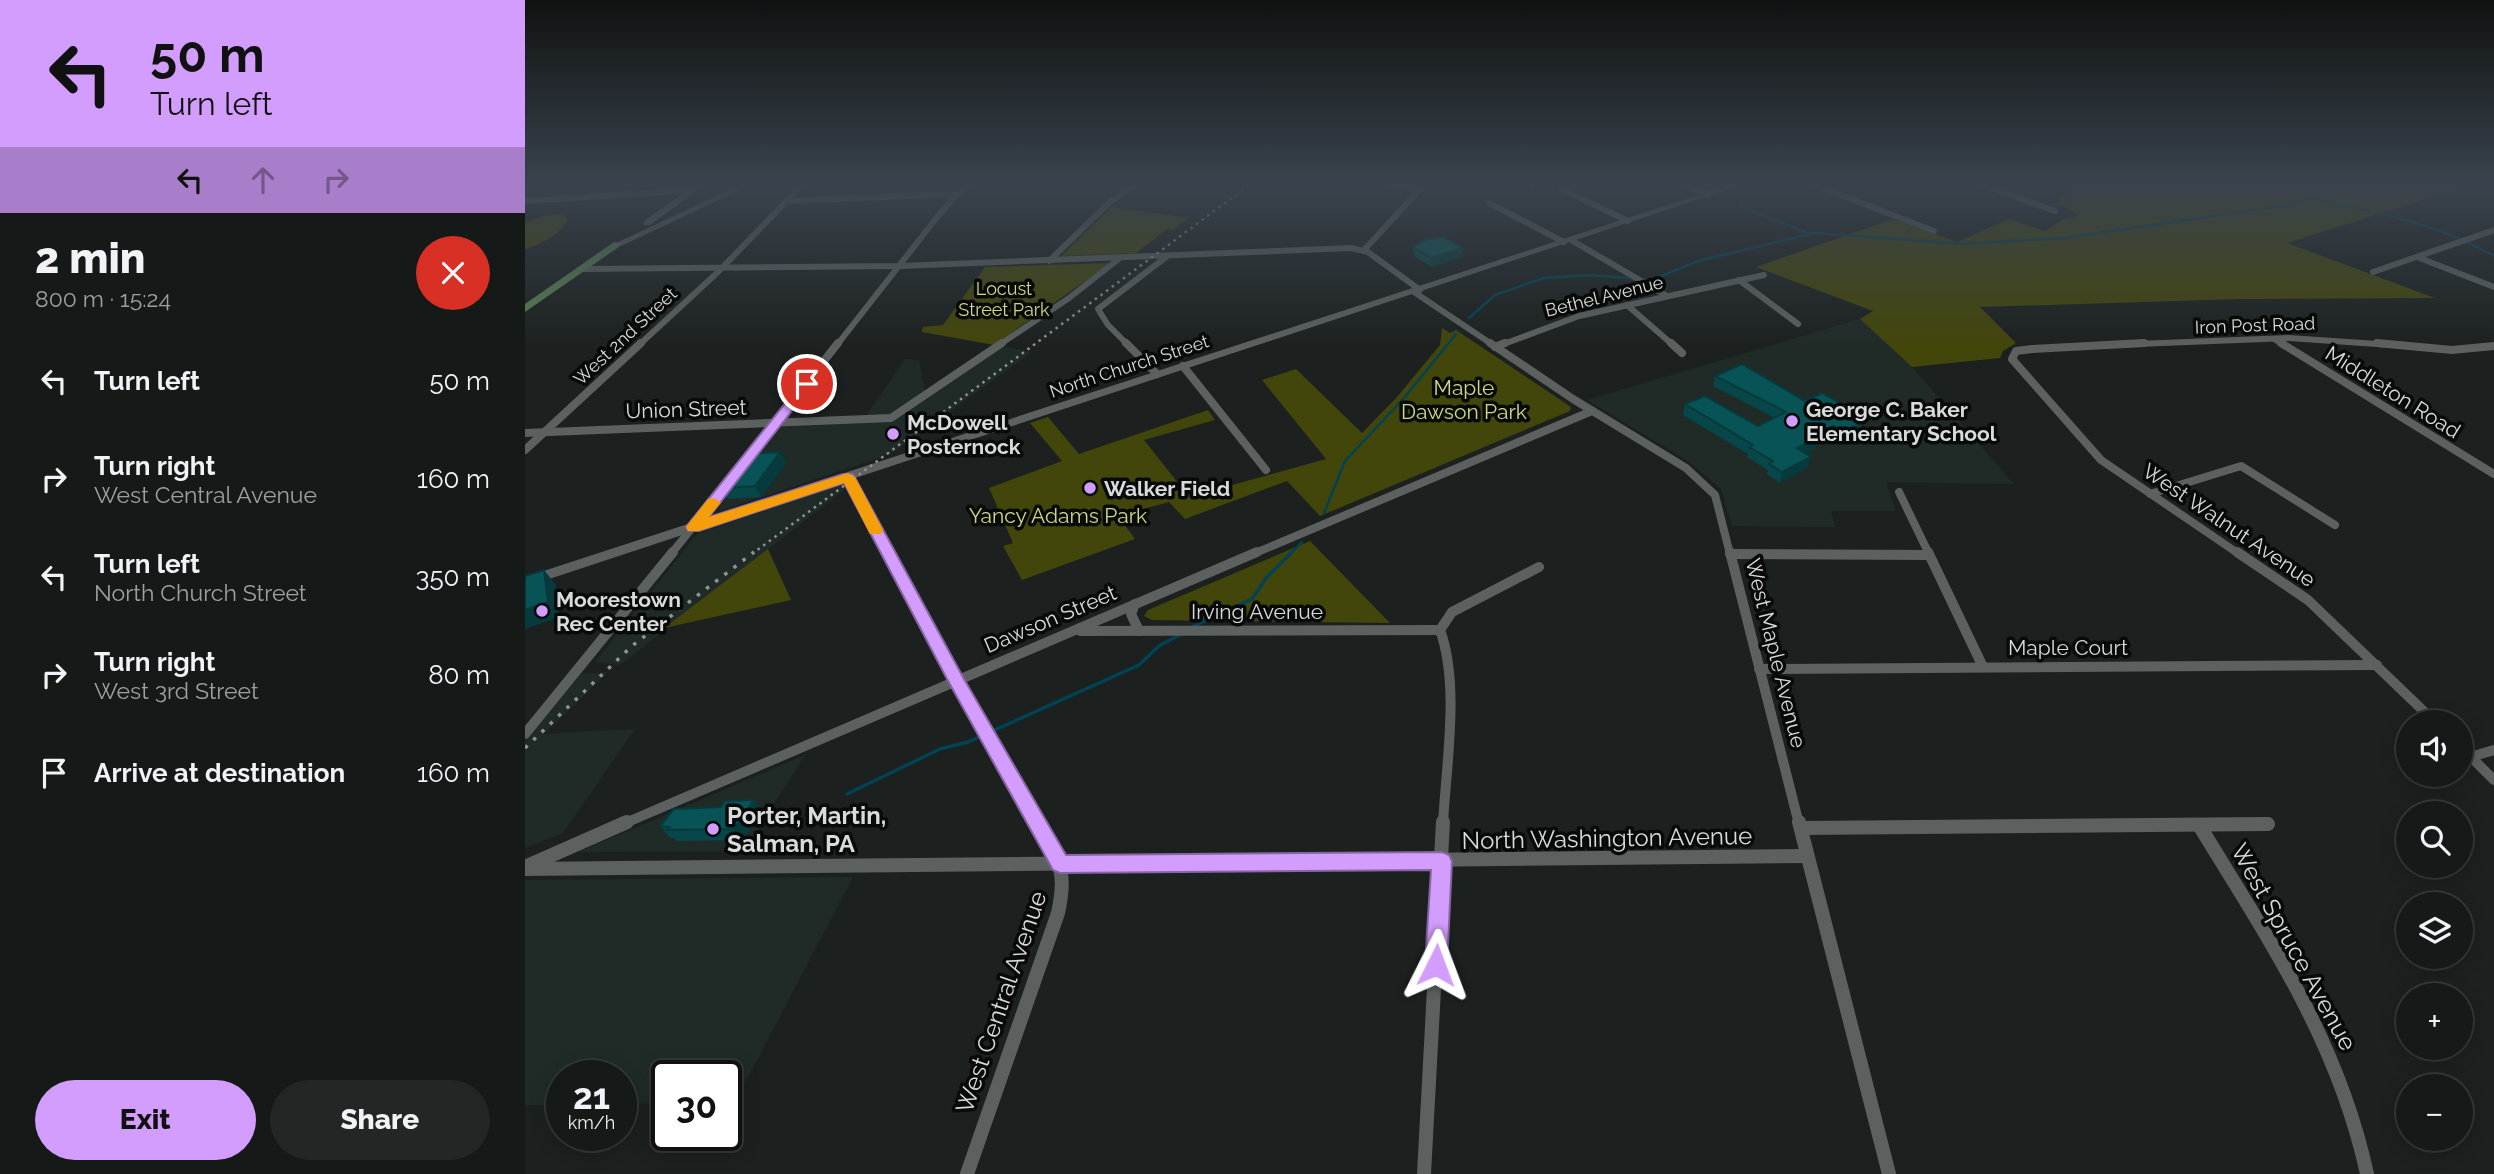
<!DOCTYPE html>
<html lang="en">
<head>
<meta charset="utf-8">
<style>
	:root { --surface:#151917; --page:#222624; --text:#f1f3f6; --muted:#9da0a1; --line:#343836; --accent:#d29dfd }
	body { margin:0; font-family:Raleway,sans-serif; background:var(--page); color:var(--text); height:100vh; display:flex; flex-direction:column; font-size:26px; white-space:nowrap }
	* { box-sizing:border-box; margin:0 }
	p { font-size:23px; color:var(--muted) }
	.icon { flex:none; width:38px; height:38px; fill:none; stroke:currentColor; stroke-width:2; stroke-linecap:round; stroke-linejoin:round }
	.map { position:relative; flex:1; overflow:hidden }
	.sheet { display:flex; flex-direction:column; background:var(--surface); width:525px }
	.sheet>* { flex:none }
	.top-card { background:#d29dfd; color:#111; overflow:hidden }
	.fabs { position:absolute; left:1871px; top:710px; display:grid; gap:14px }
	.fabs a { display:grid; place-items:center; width:77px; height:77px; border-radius:50%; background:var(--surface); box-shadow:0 4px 18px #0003,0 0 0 2px var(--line); font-size:35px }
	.speed { position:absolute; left:21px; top:1060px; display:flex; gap:14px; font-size:35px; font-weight:700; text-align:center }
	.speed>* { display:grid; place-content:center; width:91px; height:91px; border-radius:50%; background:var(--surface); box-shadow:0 4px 18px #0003,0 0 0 2px var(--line); line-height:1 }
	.speed small { font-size:18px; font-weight:400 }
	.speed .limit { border:4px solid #111; border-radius:10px; background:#fff; color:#111 }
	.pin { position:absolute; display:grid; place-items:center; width:60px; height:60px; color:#fff; margin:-30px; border:4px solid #fff; border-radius:50%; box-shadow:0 2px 7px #0007 }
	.me { position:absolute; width:77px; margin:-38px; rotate:3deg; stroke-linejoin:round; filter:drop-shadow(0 0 5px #0008) }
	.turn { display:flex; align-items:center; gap:24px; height:147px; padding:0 35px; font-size:32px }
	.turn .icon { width:91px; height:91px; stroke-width:2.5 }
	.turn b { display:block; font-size:49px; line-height:60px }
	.lanes { display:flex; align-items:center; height:66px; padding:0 35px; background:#0003; justify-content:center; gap:35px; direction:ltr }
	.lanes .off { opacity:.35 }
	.round { display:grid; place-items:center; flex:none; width:74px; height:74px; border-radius:37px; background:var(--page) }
	.headline { display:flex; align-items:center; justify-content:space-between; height:119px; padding:0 35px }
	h1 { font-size:42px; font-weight:800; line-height:52px }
	.primary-button { display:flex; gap:14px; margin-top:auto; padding:14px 35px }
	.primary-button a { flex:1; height:80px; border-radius:42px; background:var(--accent); color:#111; font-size:28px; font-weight:800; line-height:80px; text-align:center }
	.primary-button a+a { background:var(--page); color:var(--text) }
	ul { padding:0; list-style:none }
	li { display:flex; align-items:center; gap:21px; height:98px; padding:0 35px }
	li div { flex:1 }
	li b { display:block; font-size:26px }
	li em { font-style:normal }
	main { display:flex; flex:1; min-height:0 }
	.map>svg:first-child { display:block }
	.built { fill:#202b27 }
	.green { fill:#43460a }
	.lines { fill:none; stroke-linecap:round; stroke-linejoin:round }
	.stream-far1 { stroke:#024255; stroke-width:2.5 }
	.stream { stroke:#024255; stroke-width:3.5 }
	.street-far3 { stroke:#5c615f; stroke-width:6 }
	.street-far2 { stroke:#5c615f; stroke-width:8 }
	.street-far1 { stroke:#5c615f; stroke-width:10 }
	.street { stroke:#5c615f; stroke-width:14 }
	.secondary { fill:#5c615f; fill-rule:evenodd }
	.primary { fill:#598055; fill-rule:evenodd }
	.rail-far1 { stroke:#8f9391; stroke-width:2.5; stroke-dasharray:2.5 4.5; stroke-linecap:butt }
	.rail { stroke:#8f9391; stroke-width:3.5; stroke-dasharray:3.5 8; stroke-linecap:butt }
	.wall { fill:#074749 }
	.shaded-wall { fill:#063a3c }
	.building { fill:#085355; stroke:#063a3c; stroke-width:2 }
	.route { fill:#d29dfd; stroke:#8866a4; stroke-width:2 }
	.slow { fill:#f59e0b }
	.poi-dot { fill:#d29dfd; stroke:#080a09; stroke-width:2.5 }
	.labels { text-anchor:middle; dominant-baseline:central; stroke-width:7; stroke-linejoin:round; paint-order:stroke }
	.far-park-label { font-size:18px; fill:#d1d981; stroke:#080a09 }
	.far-street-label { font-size:18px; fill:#d8dbda; stroke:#080a09 }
	.park-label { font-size:21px; fill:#d1d981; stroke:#080a09 }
	.street-label { font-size:21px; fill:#d8dbda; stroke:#080a09 }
	.poi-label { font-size:21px; font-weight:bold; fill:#d8dbda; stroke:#080a09; text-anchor:start }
	.near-poi-label { font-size:24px; font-weight:bold; fill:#d8dbda; stroke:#080a09; text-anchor:start }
	.near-street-label { font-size:24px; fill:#d8dbda; stroke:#080a09 }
</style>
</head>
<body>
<main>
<section class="sheet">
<div class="top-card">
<div class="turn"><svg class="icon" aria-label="left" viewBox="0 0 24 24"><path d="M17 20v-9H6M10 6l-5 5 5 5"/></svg><div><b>50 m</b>Turn left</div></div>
<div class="lanes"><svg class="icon" aria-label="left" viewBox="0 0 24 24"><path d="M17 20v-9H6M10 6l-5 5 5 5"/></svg><svg class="icon off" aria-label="ahead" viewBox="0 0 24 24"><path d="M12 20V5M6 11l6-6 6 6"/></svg><svg class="icon off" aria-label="right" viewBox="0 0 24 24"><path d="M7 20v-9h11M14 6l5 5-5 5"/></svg></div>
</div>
<div class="headline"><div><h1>2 min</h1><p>800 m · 15:24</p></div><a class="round" style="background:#d93025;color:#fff"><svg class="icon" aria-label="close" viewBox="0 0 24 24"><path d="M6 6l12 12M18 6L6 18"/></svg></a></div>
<ul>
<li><svg class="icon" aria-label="left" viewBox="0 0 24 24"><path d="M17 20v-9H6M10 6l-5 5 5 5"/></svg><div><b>Turn left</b></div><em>50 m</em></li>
<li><svg class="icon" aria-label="right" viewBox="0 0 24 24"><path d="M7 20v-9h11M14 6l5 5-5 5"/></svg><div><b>Turn right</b><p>West Central Avenue</p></div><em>160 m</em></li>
<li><svg class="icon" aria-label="left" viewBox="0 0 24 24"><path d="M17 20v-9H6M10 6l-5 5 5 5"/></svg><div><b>Turn left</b><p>North Church Street</p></div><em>350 m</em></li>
<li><svg class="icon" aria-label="right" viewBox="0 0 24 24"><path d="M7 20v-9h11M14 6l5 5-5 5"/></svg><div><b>Turn right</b><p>West 3rd Street</p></div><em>80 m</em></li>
<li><svg class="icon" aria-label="arrive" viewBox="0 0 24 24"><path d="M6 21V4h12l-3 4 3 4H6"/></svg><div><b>Arrive at destination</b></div><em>160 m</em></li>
</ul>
<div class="primary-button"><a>Exit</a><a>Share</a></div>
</section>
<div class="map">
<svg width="1969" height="1174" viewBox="0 0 1969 1174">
	<rect width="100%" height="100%" fill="#1c211f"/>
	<g class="built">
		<polygon points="1335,319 1387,367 1489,484 1361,482 1371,511 1306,511 1310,527 1207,526 1196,489 1163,461 1062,400"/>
		<polygon points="469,345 507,352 366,454 195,511 194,507 256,427 336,423 380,359 394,360 400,391"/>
		<polygon points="318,484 320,489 95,665 70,662 172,534"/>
		<polygon points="83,672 19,734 110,729 38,833 0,848 0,742 56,674"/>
		<polygon points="280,755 219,851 53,852 143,814"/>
		<polygon points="328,877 210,1102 201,1102 201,1076 142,1076 142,1103 96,1104 96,1076 37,1076 37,1105 0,1105 0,880"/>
	</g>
	<g class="green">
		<polygon points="1564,183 1951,183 1762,243 1910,298 1713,299 1455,307 1491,343 1478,351 1475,358 1387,367 1335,319 1348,311 1231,267 1368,219 1432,242 1484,219 1520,231 1539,219 1552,217 1552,214 1534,204 1533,197"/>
		<polygon points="587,207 664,218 648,230 642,229 611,253 536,256"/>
		<path d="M38,214L43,220C34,235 17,244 0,249V223L18,216Z"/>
		<polygon points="586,263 469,345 397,332 398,327 418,325 460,267"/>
		<polygon points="917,328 925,333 931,330 1046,407 1045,411 795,516 762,481 660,519 644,502 593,516 610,539 497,580 478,546 488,543 464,488 537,461 505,423 523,417 554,454 683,410 690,420 619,440 664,497 801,459 737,380 771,369 837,433 872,397 915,345"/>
		<polygon points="785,541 865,623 627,620 619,616 623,610"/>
		<polygon points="243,549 266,600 139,628"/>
	</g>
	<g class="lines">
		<g class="stream-far1">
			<path d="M1788,199C1858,214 1906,221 1969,256"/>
			<polyline points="1214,206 1283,233"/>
			<polyline points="944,318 970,295 1019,278 1065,275 1127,280 1173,261 1290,233 1438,244 1540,238 1757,206 1839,183"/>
			<polyline points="799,513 820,461 879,398 931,334"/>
			<polyline points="765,554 777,542"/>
		</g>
		<g class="stream">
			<polyline points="667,627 727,599 742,577 767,552"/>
			<polyline points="322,794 415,749 443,742 614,665 634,646 654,635"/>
		</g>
		<g class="street-far3">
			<polyline points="850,183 895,189"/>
			<polyline points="1004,183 1007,187"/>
			<polyline points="1152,183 1182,195"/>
			<polyline points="1285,183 1409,231"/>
			<polyline points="1452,183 1530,211"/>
			<polyline points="1036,189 1103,221"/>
			<polyline points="0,201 168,190"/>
			<polyline points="262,201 432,194"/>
			<polyline points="964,203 1039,242"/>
			<polyline points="1046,240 1142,296"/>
			<polyline points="839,250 901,183"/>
			<polyline points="1892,257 1969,287"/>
			<polyline points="524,261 585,202 613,183"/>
			<polyline points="57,269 375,266 826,248 843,252 895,290"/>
			<polyline points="1848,272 1969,230"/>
			<polyline points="1214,280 1273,324"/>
			<polyline points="889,292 968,345"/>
			<polyline points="1102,305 1148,345"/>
			<polyline points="1749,339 1759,345"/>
			<polyline points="114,345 193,272 279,183"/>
			<polyline points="312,345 413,216 430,196 447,183"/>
			<polyline points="474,345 544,298 595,258"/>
			<polyline points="603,345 583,325 573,309 641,257"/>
			<polyline points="976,345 1054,316 1239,275"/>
			<polyline points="1587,345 1764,338 1867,345"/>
		</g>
		<g class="street-far2">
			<polyline points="601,343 632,374"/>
			<polyline points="965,343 1048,399 1161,468 1190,495 1205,554"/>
			<polyline points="1146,343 1157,353"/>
			<polyline points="1619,343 1507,349 1491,351 1487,359 1576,460 1714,554"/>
			<polyline points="1756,343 1969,474"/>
			<polyline points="1852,343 1927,350 1969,346"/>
			<polyline points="970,347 980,343"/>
			<polyline points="658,366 741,470"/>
			<polyline points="0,433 366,418 477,343"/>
			<polyline points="0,450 116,343"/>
			<polyline points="218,464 313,343"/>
			<polyline points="323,477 364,554"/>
			<polyline points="1374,492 1404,554"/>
			<polyline points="1625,494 1716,466 1810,525"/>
			<polyline points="146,554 205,481"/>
			<polyline points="728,554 1067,411"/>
		</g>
		<g class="street-far1">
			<polyline points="363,552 512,824"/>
			<polyline points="1205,552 1274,824"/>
			<polyline points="1403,552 1458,667"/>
			<polyline points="1712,552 1783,600 1911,723"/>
			<polyline points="1205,554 1404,555"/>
			<polyline points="610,604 606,614 614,631"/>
			<polyline points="915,630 927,612 1014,567"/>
			<path d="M915,630C935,684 921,766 918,824"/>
			<polyline points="555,631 915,630"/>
			<polyline points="1234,669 1852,665"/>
			<polyline points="0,734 148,552"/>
			<polyline points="1936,747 1969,780"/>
			<polyline points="1945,757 1969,750"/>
			<polyline points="98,824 732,552"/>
			<polyline points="1733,824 1743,824"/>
		</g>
		<g class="street">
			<polyline points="1274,822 1364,1174"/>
			<path d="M1674,825C1744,940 1813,1040 1842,1174"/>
			<polyline points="1276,828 1743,824"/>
			<polyline points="0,867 102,822"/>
			<polyline points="0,869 1282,856"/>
			<path d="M442,1174L533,913C543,868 533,860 511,822"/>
			<polyline points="899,1174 918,822"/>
		</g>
		<g class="secondary">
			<polygon points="173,183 182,183 125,225 119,225 119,221"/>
			<polygon points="219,183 230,183 96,246 89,244"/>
			<polygon points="1210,183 1223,183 0,587 0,577"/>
		</g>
		<polygon class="primary" points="89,242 98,244 0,312 0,304"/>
		<polyline class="rail-far1" points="227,554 727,183"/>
		<polyline class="rail" points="0,748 107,646 229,552"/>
	</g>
	<g class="wall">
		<polygon points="888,247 938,248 938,257 907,267 889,256"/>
		<polygon points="1190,376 1280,401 1335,422 1337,423 1334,433 1316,442 1306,437 1291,444 1290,449 1280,453 1283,467 1255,483 1242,474 1243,470 1222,457 1223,454 1158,415 1160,404 1233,426 1250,418 1188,386"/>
		<polygon points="255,452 261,463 236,497 203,499 197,488"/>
		<polygon points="229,800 237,812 218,840 152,841 149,838 145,838 135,826 196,807"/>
	</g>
	<g class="shaded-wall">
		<polygon points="938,248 938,257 907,267 906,258"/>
		<polygon points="1337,415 1334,433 1316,442 1319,432 1329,419"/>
		<polygon points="1309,426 1306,437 1291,444 1290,449 1269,459 1272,448 1288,436"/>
		<polygon points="255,452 261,463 236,497 230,486"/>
		<polygon points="1286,457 1283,467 1255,483 1257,472"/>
		<polygon points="19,570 31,585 35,617 0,629 0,610"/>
		<polygon points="229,800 237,812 218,840 209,829"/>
	</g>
	<g class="building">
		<polygon points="918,237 938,248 906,258 888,247 899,240"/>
		<polygon points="1217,364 1280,401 1297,393 1337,415 1329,419 1337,423 1319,432 1309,426 1288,436 1292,438 1272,448 1286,457 1257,472 1244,464 1248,461 1224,447 1228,445 1160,404 1180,396 1233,426 1261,412 1190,376"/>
		<polygon points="255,452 230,486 197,488 225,454"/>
		<polygon points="19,570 23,602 0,610 0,576"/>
		<polygon points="229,800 209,829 142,830 145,827 135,826 149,809 196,807 200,801"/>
	</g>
	<linearGradient id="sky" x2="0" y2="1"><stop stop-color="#0f1211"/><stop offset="0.53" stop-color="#3a434d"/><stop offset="1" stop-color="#3a434d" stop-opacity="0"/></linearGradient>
	<rect width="1969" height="348" fill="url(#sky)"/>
	<polygon class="route" points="278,381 288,384 184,517 318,474 328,474 439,679 541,855 917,852 924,855 927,861 922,965 919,973 911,976 903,973 900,965 906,870 535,873 528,870 422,679 319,483 174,531 163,531 161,527"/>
	<polygon class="slow" points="323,473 330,477 358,530 356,534 345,534 319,483 174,531 163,531 161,527 183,499 188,498 196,502 184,517"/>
	<g class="poi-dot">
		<circle cx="1267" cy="421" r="7"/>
		<circle cx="368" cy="434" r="7"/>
		<circle cx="565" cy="488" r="7"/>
		<circle cx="17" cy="611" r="7"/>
		<circle cx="188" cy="829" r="7"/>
	</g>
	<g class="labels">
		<g class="far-park-label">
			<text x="479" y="288">Locust<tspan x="479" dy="21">Street Park</tspan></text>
		</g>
		<g class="far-street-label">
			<text transform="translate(1079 296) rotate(-14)">Bethel Avenue</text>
			<text transform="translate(1730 325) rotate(-2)">Iron Post Road</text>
			<text transform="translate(100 336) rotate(-43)">West 2nd Street</text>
			<text transform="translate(604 366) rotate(-18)">North Church Street</text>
		</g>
		<g class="park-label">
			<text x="939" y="387">Maple<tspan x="939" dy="24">Dawson Park</tspan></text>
			<text x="533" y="515">Yancy Adams Park</text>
		</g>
		<g class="street-label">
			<text transform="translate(1868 392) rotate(32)">Middleton Road</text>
			<text transform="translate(161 409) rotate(-2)">Union Street</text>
			<text transform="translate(1704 525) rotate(34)">West Walnut Avenue</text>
			<text x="732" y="611">Irving Avenue</text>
			<text transform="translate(525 619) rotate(-23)">Dawson Street</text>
			<text x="1543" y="647">Maple Court</text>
			<text transform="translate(1251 653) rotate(76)">West Maple Avenue</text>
		</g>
		<g class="poi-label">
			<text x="1281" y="409">George C. Baker<tspan x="1281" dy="24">Elementary School</tspan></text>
			<text x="382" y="422">McDowell<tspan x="382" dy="24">Posternock</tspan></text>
			<text x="579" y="488">Walker Field</text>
			<text x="31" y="599">Moorestown<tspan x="31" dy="24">Rec Center</tspan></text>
		</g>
		<g class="near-poi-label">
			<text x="202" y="815">Porter, Martin,<tspan x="202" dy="28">Salman, PA</tspan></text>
		</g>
		<g class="near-street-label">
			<text transform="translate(1082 838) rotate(-1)">North Washington Avenue</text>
			<text transform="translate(1769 947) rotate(61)">West Spruce Avenue</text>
			<text transform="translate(476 1002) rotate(-71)">West Central Avenue</text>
		</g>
	</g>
</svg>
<div class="fabs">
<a><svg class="icon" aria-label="sound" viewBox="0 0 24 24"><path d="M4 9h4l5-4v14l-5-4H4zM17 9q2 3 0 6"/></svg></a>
<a><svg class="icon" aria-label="search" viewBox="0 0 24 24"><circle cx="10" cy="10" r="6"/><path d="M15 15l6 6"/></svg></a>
<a><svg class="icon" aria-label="layers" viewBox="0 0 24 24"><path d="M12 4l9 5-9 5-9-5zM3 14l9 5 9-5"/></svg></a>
<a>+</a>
<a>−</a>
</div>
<div class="speed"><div>21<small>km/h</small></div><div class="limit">30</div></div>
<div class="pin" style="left:282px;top:384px;background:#d93025"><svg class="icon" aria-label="arrive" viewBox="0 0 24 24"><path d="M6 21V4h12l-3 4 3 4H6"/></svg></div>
<svg class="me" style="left:911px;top:965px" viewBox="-20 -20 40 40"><path d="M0-17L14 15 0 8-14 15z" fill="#d29dfd" stroke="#fff" stroke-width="4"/></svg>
</div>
</main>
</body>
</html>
